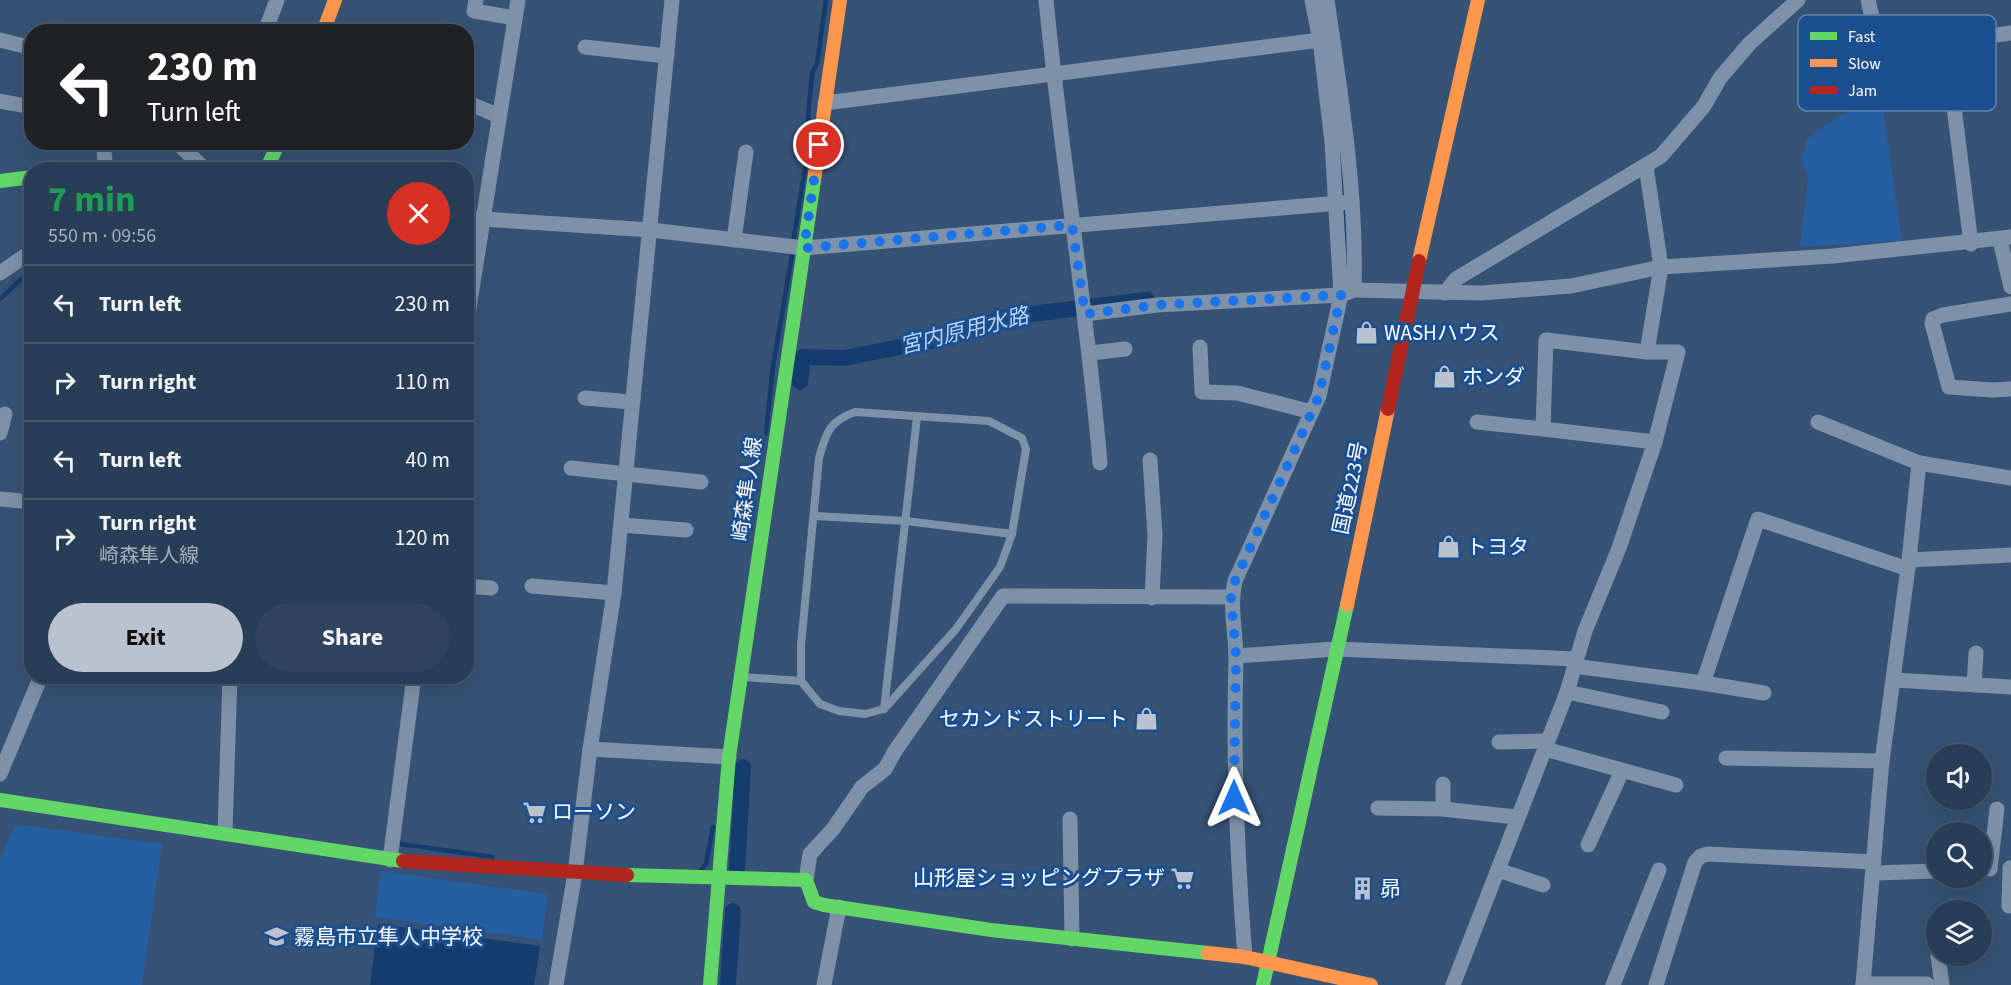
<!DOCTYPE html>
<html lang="en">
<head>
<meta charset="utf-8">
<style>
	:root { --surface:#283e57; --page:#30455d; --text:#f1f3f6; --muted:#a5aeba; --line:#44576d; --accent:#b9c2ce }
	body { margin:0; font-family:"Source Sans 3","Noto Sans JP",sans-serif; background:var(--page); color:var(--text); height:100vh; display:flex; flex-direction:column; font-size:22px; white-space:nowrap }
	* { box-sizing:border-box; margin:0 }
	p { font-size:20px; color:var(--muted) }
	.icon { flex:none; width:33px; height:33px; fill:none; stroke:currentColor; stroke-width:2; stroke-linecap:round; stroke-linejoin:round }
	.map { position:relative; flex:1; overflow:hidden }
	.drawer { position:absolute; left:24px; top:162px; width:450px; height:522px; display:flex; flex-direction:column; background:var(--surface); border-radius:24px; box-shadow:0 6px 24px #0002,0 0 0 2px var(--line) }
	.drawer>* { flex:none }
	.top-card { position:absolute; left:24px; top:24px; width:450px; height:126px; border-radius:24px; box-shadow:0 6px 24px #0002,0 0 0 2px var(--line); background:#202124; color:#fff; overflow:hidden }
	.tools { position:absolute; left:1926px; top:744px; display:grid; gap:12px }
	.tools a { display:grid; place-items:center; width:66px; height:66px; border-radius:50%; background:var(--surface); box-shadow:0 6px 24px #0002,0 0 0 2px var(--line); font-size:30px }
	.pin { position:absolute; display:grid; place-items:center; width:51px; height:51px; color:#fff; margin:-26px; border:3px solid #fff; border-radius:50%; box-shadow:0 2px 6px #0007 }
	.me { position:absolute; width:66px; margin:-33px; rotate:0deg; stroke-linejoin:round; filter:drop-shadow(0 0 4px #0008) }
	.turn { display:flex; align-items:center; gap:21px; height:126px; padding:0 24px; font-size:27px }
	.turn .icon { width:78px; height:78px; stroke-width:2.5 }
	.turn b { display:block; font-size:42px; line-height:51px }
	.round { display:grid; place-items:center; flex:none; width:63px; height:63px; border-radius:32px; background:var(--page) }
	.head { display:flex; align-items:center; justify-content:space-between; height:102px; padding:0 24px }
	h1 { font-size:36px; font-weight:700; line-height:45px; color:#1e9e55 }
	.button { display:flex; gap:12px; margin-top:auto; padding:12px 24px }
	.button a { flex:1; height:69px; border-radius:36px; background:var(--accent); color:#111; font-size:24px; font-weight:700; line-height:69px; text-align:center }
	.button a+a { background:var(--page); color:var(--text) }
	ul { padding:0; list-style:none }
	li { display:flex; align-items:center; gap:18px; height:78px; padding:0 24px; border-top:2px solid var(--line) }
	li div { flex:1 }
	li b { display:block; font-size:22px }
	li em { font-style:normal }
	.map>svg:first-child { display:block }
	.green { fill:#265fa1 }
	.water { fill:#153c6e }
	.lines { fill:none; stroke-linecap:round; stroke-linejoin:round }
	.stream { stroke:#153c6e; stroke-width:4.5 }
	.canal { stroke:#153c6e; stroke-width:16 }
	.lane { stroke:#7d92a8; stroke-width:8 }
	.street { stroke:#7d92a8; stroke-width:15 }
	.fast { stroke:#63d668; stroke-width:14 }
	.slow { stroke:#ff974d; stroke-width:14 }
	.jam { stroke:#b3261e; stroke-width:14 }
	.route { stroke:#1a73e8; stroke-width:10; stroke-dasharray:0 18 }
	.labels { text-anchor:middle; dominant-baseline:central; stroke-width:6; stroke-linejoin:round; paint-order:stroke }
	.poi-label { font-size:21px; fill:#fff; stroke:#1b4f8f; text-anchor:start }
	.street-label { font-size:21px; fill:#fff; stroke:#1b4f8f }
	.water-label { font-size:22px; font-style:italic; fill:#b5d3f5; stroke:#1b4f8f }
	.key { fill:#1b4f8f; stroke:#5f84b1; stroke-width:1.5 }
	.key-label { font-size:16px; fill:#fff }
</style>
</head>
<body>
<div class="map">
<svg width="2011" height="985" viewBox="0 0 2011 985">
	<rect width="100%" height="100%" fill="#365274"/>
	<g class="green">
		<polygon points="1881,95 1902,241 1800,247 1808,179 1802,159 1807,140 1833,120"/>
		<polygon points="15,824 162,844 142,985 0,985 0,860"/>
		<polygon points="381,871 548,894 542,940 375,917"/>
	</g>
	<polygon class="water" points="378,924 540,946 534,985 370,985"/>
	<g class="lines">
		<g class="stream">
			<polyline points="810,136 808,117 812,73 817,64 826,0"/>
			<polyline points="793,243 806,162"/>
			<polyline points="0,299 32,269"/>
			<polyline points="766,433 773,366 792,255"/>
			<polyline points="401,844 493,857"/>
			<polyline points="701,870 706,864 713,827"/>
		</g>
		<g class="canal">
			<polyline points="1338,135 1347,260"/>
			<polyline points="800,382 803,357 844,358 946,338 1007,317 1147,300"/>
			<polyline points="737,870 743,767"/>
			<polyline points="728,985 733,911"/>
		</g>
		<g class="lane">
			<path d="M855,412L989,421L1022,438L1026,449L1012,534L1000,567L956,629L884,709L865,714L839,711L820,704L801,681V645L819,458C826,433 829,421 855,412Z"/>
			<polyline points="815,516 906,521 1012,534"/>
			<polyline points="743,677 801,681"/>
			<polyline points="884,709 917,417"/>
		</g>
		<g class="street">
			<polyline points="476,0 474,11 515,18"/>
			<path d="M1046,0C1061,155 1087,308 1100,463"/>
			<polyline points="1868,0 1875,30"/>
			<polyline points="265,32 277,0"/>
			<polyline points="0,40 32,48"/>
			<polyline points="585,47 667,56"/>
			<polyline points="0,101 32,107"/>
			<polyline points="466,102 499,116"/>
			<polyline points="825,103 1320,40"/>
			<polyline points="103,142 106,170"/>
			<polyline points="176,142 206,170"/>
			<polyline points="466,218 651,230 804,248 1352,202"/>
			<polyline points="734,240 746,152"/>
			<polyline points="2000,240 2011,287"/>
			<polyline points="1971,244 1946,42 2011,33"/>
			<polyline points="0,273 32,251"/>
			<polyline points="1354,290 1481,293 1571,286 1661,267 1833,256 2011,237"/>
			<polyline points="1445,293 1456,279 1661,156 1704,106 1720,78 1750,43 1798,0"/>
			<polyline points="2011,304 1943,315 1933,319 1932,323 1949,387 1992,390 2011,389"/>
			<path d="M1085,314L1157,305L1341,295L1354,290C1357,193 1341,96 1327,0"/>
			<polyline points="466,327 518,0"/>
			<polyline points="1200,347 1202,392 1237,393 1312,412"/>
			<polyline points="1647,352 1546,340 1543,429 1655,442"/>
			<polyline points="1091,353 1125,349"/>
			<polyline points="585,398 631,402"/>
			<polyline points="1477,422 1543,429"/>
			<polyline points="1818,422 1919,463 2011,478"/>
			<polyline points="0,433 5,414"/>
			<polyline points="1150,460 1155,535 1152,598"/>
			<polyline points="571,468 701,482"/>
			<polyline points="0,499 32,502"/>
			<polyline points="621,525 686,530"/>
			<polyline points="1909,560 2011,555"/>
			<polyline points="466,586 491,588"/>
			<polyline points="532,586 614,593"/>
			<polyline points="1236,656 1336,649 1575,659"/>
			<polyline points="1574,666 1703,683 1758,519 1908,569"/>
			<polyline points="1894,680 2011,687"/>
			<polyline points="1703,683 1764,693"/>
			<polyline points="1974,685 1976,653"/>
			<polyline points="1567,692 1662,712"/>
			<polyline points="1499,742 1546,741"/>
			<polyline points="590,749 729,757"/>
			<polyline points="1545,749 1676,785"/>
			<polyline points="1726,758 1882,761"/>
			<polyline points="0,774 41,676"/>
			<polyline points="1378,808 1443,809 1516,817"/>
			<polyline points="1443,809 1443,784"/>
			<polyline points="1070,819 1072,939"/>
			<polyline points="225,832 230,676"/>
			<polyline points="1588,845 1622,771"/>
			<polyline points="390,860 414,676"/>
			<polyline points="1990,869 1997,809"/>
			<polyline points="1498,870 1543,885"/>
			<polyline points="1874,873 1936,871"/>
			<polyline points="806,880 810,854 833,829 862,787 885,769 895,751 1003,596 1231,597"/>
			<polyline points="2009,906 2010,868"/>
			<polyline points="1938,956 1942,985"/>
			<path d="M1245,957C1237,857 1233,759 1236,659C1236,632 1229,607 1235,581L1319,396L1341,295L1332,142L1320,40L1312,0"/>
			<polyline points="1863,984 1927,984"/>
			<polyline points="556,985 575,873 590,749 614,593 672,0"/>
			<polyline points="824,985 839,907"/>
			<polyline points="1453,985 1567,692 1585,631 1619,548 1655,442 1678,352 1647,352 1661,267 1646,166"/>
			<polyline points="1613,985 1659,870"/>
			<polyline points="1656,985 1695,862 1701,856 1708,854 1874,862"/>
			<polyline points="1863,985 1882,761 1909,560 1919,463"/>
		</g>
		<g class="fast">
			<polyline points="266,170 279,142"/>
			<polyline points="0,181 32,177"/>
			<polyline points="0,800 403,861"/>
			<polyline points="627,875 806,880 814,902 824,905 991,930 1208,953"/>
			<polyline points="710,985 729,757 815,174"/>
			<polyline points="1263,985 1347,605"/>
		</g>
		<g class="slow">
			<polyline points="323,32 335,0"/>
			<polyline points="815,174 840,0"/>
			<polyline points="1419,261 1478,0"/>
			<polyline points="1347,605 1388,409"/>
			<polyline points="1208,953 1245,957 1371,985"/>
		</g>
		<g class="jam">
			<polyline points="1388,409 1419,261"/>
			<polyline points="403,861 627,875"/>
		</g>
	</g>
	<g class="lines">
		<polyline class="route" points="819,145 804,248 1072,225 1085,314 1157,305 1341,295 1319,396 1235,581 1231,597 1236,656 1234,798"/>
	</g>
	<defs>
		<symbol id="shop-bare" viewBox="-9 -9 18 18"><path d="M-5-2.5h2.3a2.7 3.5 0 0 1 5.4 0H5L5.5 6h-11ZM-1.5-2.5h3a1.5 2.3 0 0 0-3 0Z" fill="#b9c2ce" stroke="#1b4f8f" stroke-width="2.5" paint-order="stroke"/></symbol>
		<symbol id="supermarket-bare" viewBox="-9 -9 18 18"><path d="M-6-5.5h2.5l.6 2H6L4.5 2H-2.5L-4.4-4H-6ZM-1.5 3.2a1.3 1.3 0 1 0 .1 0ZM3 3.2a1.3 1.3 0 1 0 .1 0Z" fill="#b9c2ce" stroke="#1b4f8f" stroke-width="2.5" paint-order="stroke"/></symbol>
		<symbol id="building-bare" viewBox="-9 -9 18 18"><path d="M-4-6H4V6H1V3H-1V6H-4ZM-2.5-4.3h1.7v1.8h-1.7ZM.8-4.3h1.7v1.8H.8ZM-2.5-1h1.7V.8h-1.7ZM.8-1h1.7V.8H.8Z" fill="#b9c2ce" stroke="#1b4f8f" stroke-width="2.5" paint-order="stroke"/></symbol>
		<symbol id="school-bare" viewBox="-9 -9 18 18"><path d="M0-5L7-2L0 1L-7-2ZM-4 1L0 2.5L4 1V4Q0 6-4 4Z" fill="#b9c2ce" stroke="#1b4f8f" stroke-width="2.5" paint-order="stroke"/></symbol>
	</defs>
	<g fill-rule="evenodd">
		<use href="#shop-bare" x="1350" y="316" width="33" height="33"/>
		<use href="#shop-bare" x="1428" y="360" width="33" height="33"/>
		<use href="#shop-bare" x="1432" y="530" width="33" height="33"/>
		<use href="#shop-bare" x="1130" y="702" width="33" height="33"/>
		<use href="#supermarket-bare" x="518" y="796" width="33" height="33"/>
		<use href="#supermarket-bare" x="1166" y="862" width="33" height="33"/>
		<use href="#building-bare" x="1346" y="872" width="33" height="33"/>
		<use href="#school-bare" x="260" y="920" width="33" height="33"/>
	</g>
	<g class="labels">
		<g class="poi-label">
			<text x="1384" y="333">WASHハウス</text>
			<text x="1462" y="377">ホンダ</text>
			<text x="1466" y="547">トヨタ</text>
			<text x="1128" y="719" text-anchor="end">セカンドストリート</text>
			<text x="552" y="812">ローソン</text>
			<text x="1165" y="878" text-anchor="end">山形屋ショッピングプラザ</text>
			<text x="1380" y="889">昴</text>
			<text x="294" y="937">霧島市立隼人中学校</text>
		</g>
		<g class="street-label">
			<text transform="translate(1350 488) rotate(-78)">国道223号</text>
			<text transform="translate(747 489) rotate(-82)">崎森隼人線</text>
		</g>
		<g class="water-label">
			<text transform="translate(964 331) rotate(-14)">宮内原用水路</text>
		</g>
	</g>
	<rect x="1798" y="15" width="198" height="96" rx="9" class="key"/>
	<rect x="1810" y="32" width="27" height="8" fill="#63d668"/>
	<rect x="1810" y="59" width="27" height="8" fill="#ff974d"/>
	<rect x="1810" y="86" width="27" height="8" fill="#b3261e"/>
	<g class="key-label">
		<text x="1848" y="42">Fast</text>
		<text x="1848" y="69">Slow</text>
		<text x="1848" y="96">Jam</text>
	</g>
</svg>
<div class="tools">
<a><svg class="icon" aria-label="sound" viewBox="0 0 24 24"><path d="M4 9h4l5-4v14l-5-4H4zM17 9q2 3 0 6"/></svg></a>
<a><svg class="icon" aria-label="search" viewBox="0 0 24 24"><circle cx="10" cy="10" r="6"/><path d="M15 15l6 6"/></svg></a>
<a><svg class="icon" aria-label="layers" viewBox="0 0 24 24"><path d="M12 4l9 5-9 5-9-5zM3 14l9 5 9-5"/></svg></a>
</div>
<div class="pin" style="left:819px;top:145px;background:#d93025"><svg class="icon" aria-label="arrive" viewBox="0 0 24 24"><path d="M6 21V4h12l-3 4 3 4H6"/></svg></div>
<svg class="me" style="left:1234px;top:798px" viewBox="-20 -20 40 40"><path d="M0-17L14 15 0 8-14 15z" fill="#1a73e8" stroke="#fff" stroke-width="4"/></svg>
<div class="top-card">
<div class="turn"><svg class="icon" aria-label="left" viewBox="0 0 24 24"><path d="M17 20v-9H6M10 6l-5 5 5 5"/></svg><div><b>230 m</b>Turn left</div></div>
</div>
<section class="drawer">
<div class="head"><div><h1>7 min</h1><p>550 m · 09:56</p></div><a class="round" style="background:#d93025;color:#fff"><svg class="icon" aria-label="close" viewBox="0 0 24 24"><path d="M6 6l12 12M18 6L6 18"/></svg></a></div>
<ul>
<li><svg class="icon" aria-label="left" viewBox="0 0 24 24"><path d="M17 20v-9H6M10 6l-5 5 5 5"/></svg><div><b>Turn left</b></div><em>230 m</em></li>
<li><svg class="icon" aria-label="right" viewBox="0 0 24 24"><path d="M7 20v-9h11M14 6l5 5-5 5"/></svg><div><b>Turn right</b></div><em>110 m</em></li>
<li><svg class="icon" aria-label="left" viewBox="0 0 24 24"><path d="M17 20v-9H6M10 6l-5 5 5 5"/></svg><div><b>Turn left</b></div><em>40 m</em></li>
<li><svg class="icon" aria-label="right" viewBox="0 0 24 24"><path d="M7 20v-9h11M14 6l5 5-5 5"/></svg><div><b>Turn right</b><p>崎森隼人線</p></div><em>120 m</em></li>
</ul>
<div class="button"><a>Exit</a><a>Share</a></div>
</section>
</div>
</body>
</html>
